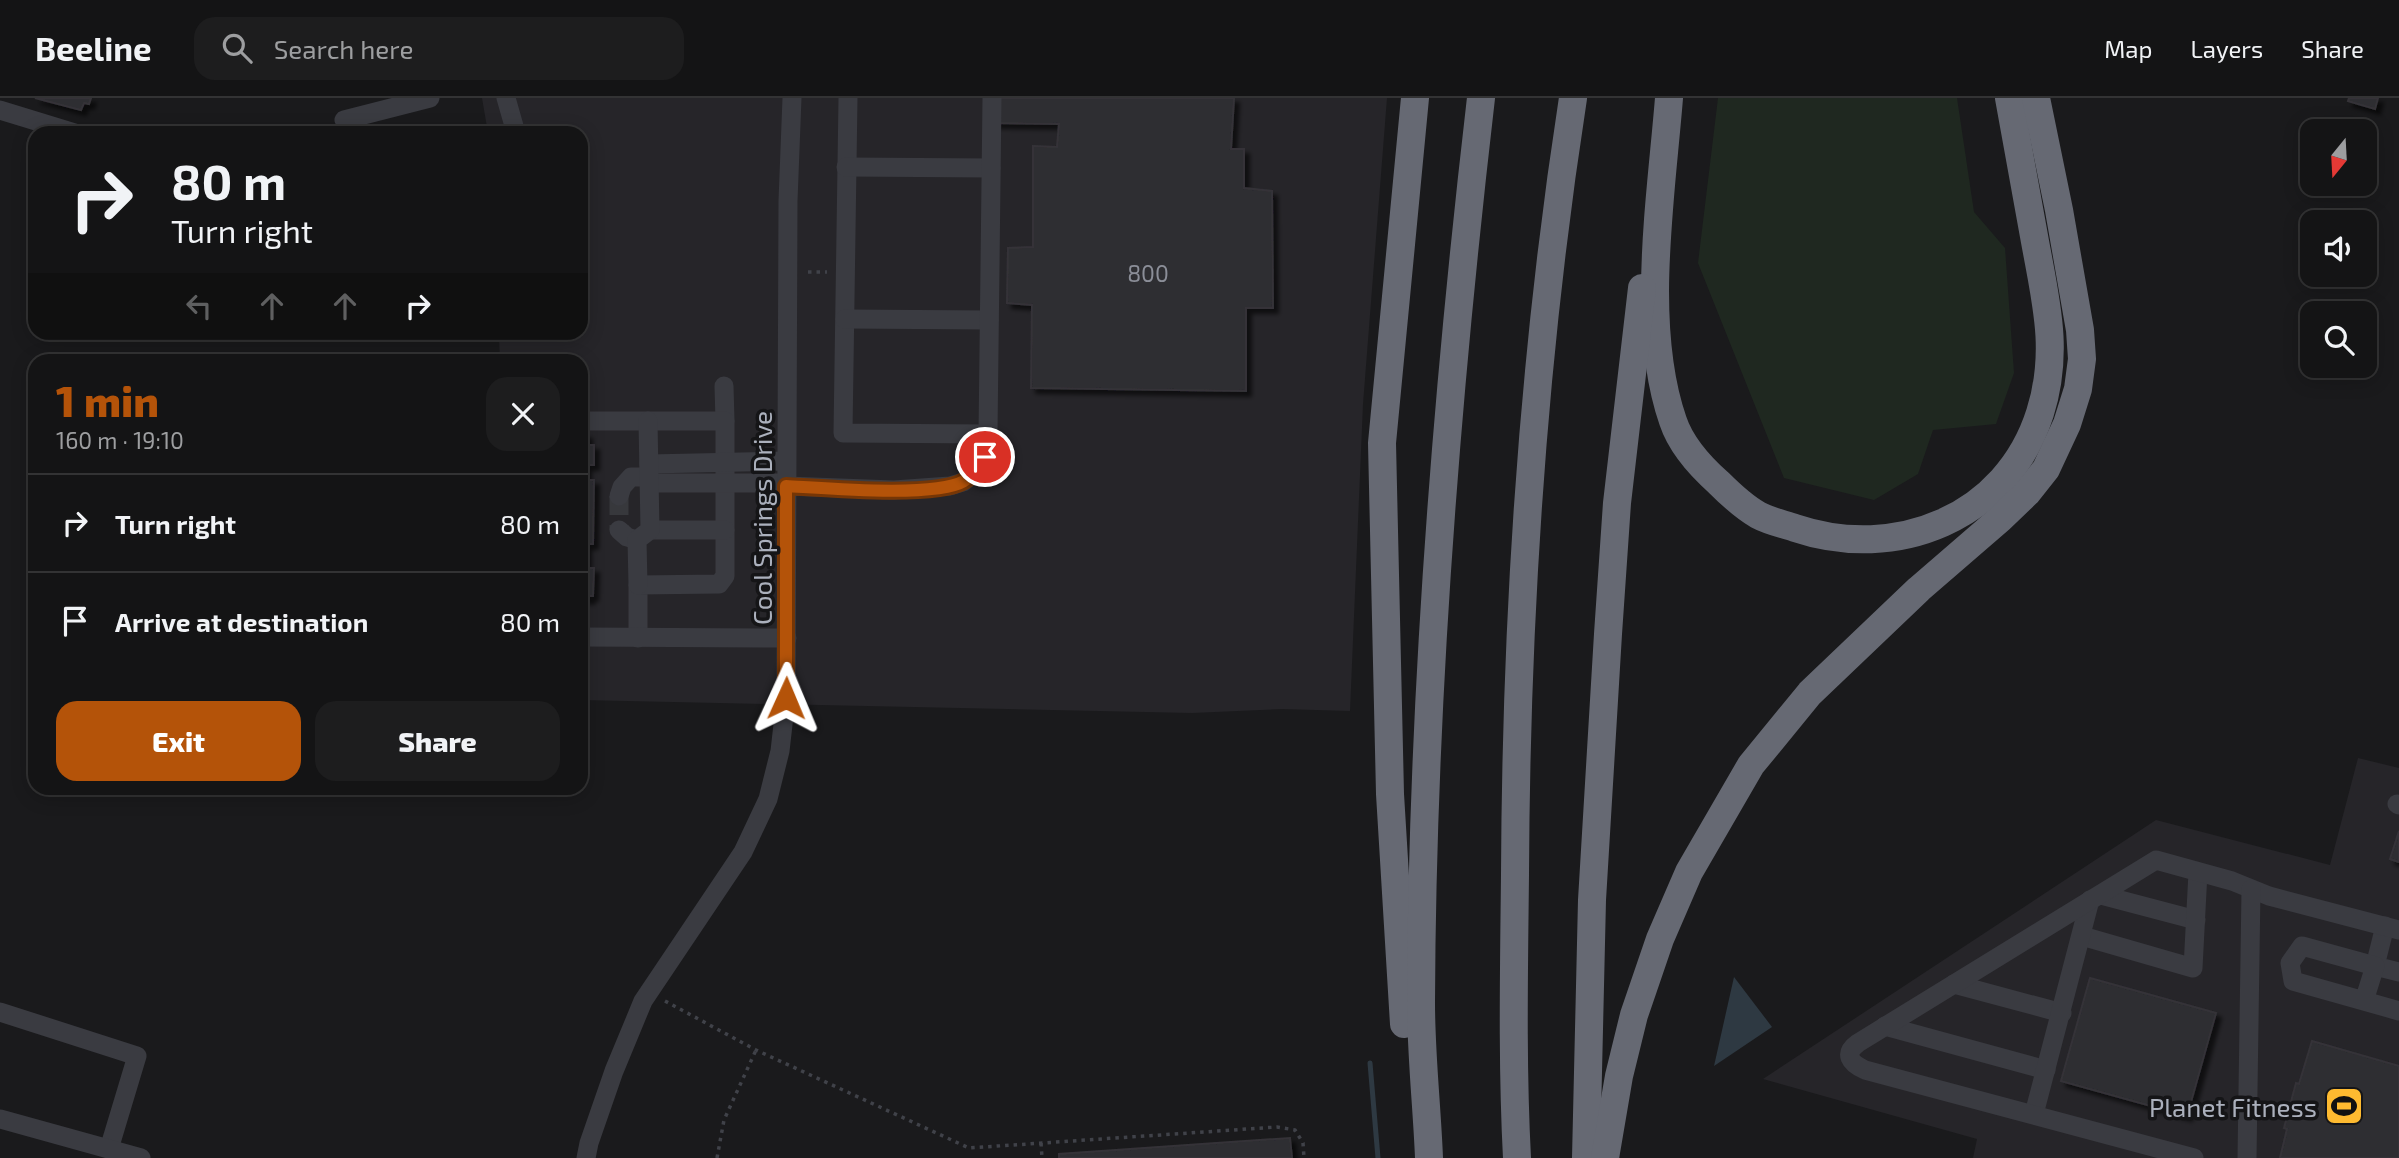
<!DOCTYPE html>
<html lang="en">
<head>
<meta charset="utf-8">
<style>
	:root { --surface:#141415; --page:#1d1d1e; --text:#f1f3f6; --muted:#9d9ea0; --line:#333334; --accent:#b45309 }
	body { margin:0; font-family:"Exo 2",sans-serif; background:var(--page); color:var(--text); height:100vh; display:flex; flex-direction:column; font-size:26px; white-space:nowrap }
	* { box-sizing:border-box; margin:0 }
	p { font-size:23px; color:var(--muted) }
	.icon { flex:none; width:38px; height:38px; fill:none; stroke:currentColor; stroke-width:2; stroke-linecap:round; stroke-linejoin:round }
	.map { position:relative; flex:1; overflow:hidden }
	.sheet { position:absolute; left:28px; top:256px; width:560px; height:441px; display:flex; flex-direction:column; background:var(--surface); border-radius:21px; box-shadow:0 4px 18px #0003,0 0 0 2px var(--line) }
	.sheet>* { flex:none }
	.top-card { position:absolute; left:28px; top:28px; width:560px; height:214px; border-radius:21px; box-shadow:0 4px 18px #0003,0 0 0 2px var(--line); background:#141415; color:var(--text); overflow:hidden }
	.needle { width:46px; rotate:198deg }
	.fabs { position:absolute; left:2300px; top:21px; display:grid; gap:14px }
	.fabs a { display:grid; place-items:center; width:77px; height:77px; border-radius:14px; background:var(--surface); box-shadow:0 4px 18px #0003,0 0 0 2px var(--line); font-size:35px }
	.pin { position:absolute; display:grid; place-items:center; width:60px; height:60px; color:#fff; margin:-30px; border:4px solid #fff; border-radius:50%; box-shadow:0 2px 7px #0007 }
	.me { position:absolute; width:77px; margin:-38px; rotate:1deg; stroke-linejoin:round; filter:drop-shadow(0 0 5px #0008) }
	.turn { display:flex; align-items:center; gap:24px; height:147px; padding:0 28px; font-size:32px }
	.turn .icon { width:91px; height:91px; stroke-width:2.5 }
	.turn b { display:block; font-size:49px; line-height:60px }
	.lanes { display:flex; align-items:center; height:66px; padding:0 28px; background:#0003; justify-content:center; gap:35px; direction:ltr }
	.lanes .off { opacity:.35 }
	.round { display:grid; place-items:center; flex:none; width:74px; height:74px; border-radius:21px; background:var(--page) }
	.head { display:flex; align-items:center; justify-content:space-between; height:119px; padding:0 28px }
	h1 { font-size:42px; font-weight:800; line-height:52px; color:var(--accent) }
	.button { display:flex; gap:14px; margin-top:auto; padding:14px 28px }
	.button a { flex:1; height:80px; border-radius:21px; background:var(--accent); color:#fff; font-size:28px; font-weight:800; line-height:80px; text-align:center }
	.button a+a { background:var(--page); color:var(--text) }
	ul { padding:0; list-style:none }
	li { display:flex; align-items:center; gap:21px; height:98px; padding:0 28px; border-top:2px solid var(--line) }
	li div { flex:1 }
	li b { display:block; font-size:26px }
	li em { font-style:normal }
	header { display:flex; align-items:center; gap:42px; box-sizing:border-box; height:98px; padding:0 35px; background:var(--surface); border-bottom:2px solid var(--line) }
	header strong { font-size:33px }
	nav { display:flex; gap:38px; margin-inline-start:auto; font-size:24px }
	.search { width:490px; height:63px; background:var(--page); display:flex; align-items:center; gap:18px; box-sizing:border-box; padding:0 24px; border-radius:21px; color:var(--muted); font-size:26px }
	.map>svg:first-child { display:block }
	.built { fill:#262529 }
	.green { fill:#1f2820 }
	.water { fill:#2e3942 }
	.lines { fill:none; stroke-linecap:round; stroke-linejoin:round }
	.stream { stroke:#2e3942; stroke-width:5 }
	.building { fill:#2d2d30; stroke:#343338; stroke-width:2; filter:url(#shadow) }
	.minor-tunnel { stroke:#37383c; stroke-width:19; stroke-dasharray:19 10; stroke-linecap:butt }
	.path { stroke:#404249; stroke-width:3.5; stroke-dasharray:3.5 5; stroke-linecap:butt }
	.minor { stroke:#3a3b41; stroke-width:19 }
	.highway { stroke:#666973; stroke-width:28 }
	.route-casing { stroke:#753606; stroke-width:18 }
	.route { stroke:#b45309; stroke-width:12 }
	.labels { text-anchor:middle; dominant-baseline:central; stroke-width:7; stroke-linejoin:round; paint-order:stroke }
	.number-label { font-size:23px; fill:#8b8e98 }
	.street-label { font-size:26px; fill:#abb0bc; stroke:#151517 }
	.poi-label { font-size:26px; fill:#abb0bc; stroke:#151517; text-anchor:end }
</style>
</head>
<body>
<header>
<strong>Beeline</strong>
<div class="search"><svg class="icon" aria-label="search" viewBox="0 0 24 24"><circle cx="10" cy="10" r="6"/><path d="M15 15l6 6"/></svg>Search here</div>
<nav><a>Map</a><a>Layers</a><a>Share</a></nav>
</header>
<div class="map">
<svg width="2399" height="1060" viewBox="0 0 2399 1060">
	<defs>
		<filter id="shadow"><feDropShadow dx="5" dy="5" stdDeviation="2" flood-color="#0009"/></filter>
	</defs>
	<rect width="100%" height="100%" fill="#1a1a1c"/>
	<g class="built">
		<polygon points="482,0 1387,0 1363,306 1350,613 1282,611 1192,615 581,602 581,262 500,262 499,240 499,235 581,234 581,35 488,35"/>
		<polygon points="2358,660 2399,670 2399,1060 1973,1060 1977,1041 1763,981 2156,722 2330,767"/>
	</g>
	<polygon class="green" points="1718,0 1957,0 1974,114 2005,150 2014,275 1996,326 1933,332 1918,376 1874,402 1784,380 1698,165"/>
	<polygon class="water" points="1734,879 1772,929 1714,968"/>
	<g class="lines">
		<polyline class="stream" points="1370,965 1378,1060"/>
	</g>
	<g class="building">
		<polygon points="35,0 91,0 89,6 84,5 81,12"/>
		<polygon points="992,0 1234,0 1231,51 1244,51 1244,90 1272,93 1273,210 1246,210 1246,293 1031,290 1032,207 1007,205 1008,150 1033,149 1033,48 1057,49 1059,26 993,25"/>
		<polygon points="2349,0 2378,0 2375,11 2348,3"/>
		<polygon points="581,336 587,336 587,347 594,347 594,367 586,367 586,382 594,382 593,446 586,446 586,470 594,470 593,498 589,498 589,501 581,500"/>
		<polygon points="2399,733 2399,764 2390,761"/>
		<polygon points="2090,880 2216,915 2187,1018 2061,983"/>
		<polygon points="2312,943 2399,968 2399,1060 2280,1060 2287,1031 2284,1030 2296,985 2299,986"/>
		<polygon points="1290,1040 1292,1060 1059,1060 1059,1056"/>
	</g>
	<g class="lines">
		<polyline class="minor-tunnel" points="619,398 619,432"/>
		<g class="path">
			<polyline points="808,174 827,174"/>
			<polyline points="665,903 756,952 969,1050 1277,1029 1295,1032 1303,1045 1304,1060"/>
			<polyline points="1041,1045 1042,1060"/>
			<polyline points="717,1060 724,1022 756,952"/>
		</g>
		<g class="minor">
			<polyline points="506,0 516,35"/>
			<polyline points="848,0 843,335 988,336"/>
			<polyline points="0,12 75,35"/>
			<polyline points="344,22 430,0"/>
			<polyline points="846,69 991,70"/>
			<polyline points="845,221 989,222"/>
			<polyline points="724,288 725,323"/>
			<polyline points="581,323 725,323 725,478 719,486 638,487 638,540"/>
			<polyline points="649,366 786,363"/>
			<polyline points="649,385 786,385"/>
			<polyline points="786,388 894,392 950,388 963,384 981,370 988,336 992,0"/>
			<polyline points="619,398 622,389 631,379 649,379"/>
			<polyline points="619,432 627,439 637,442"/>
			<polyline points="650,432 725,432"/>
			<polyline points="638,487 637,442 650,432 648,323"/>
			<polyline points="581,539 787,540"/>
			<polyline points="2397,706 2399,707"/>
			<polyline points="2101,797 2196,822"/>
			<polyline points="2385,828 2375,868 2399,874"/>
			<polyline points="2082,838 2193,870 2198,774"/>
			<polyline points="1954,886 2062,915"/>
			<polyline points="2364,903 2293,883 2290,865 2302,848 2375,868 2364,903 2399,913"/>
			<polyline points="0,914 137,958 109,1051"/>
			<polyline points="1885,928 2046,972"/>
			<polyline points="2034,1016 2090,802"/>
			<polyline points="0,1021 141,1060"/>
			<polyline points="586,1060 589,1045 614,973 643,903 743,754 768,701 780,653 786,600 788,103 792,0"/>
			<path d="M2194,1060L1865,972C1850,965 1843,956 1858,945L2156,762L2232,783L2269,798L2399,832"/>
			<polyline points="2247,1060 2251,791"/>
		</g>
		<g class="highway">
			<path d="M1669,0C1661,100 1640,228 1673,323C1681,347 1701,369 1719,385C1731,397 1744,409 1758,417C1769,423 1783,426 1795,430C1896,464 2007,420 2040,315C2060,252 2045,200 2034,138C2026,92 2017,46 2009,0"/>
			<polyline points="1404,926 1390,696 1382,345 1415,0"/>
			<path d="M1429,1060C1427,1009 1421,957 1421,905C1422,603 1446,300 1481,0"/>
			<path d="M1517,1060C1512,966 1514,871 1515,777C1516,517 1533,257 1573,0"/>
			<polyline points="1586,1060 1592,802 1608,536 1617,405 1642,190"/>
			<polyline points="1605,1060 1619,978 1634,917 1660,841 1689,774 1751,667 1810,595 1919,491 2000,421 2027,395 2046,371 2067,326 2078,291 2082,261 2080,232 2059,112 2036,0"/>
		</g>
	</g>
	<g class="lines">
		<defs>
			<path id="route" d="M786,600V388C823,390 936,400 964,383C975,377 981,370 985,359"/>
		</defs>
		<use href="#route" class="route-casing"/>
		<use href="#route" class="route"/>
	</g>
	<defs>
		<symbol id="stadium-square" viewBox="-11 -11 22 22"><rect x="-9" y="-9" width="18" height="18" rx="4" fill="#feba30" stroke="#151517"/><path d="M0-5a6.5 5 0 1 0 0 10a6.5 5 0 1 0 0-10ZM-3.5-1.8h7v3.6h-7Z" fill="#111"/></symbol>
	</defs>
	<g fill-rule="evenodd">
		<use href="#stadium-square" x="2322" y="986" width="44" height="44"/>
	</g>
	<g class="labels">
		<g class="number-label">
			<text x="1148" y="175">800</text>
		</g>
		<g class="street-label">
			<text transform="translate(761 420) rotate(-90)">Cool Springs Drive</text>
		</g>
		<g class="poi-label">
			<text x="2317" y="1008">Planet Fitness</text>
		</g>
	</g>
</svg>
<div class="fabs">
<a><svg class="needle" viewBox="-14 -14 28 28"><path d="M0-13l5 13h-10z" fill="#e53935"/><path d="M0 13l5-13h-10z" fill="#9d9ea0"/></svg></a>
<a><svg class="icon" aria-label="sound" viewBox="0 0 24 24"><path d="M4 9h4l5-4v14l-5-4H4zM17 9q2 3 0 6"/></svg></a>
<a><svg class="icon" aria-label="search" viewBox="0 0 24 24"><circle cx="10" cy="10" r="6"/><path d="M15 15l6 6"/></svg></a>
</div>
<div class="pin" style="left:985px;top:359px;background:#d93025"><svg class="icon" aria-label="arrive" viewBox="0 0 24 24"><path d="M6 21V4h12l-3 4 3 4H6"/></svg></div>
<svg class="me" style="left:786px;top:600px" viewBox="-20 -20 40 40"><path d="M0-17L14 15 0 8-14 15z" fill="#b45309" stroke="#fff" stroke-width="4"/></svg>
<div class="top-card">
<div class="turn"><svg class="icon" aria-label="right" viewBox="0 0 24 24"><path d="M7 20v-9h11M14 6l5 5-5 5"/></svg><div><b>80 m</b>Turn right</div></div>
<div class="lanes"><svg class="icon off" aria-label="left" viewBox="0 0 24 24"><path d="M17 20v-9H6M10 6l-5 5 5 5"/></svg><svg class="icon off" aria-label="ahead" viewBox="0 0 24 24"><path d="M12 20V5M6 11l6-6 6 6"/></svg><svg class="icon off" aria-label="ahead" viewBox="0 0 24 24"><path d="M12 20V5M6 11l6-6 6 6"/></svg><svg class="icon" aria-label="right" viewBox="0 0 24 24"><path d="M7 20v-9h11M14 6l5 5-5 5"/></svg></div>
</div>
<section class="sheet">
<div class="head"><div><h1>1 min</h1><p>160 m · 19:10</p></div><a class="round"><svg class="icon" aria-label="close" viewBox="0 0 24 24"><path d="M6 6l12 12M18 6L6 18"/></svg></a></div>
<ul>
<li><svg class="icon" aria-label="right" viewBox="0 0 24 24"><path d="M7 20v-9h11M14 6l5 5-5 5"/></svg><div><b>Turn right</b></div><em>80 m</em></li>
<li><svg class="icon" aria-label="arrive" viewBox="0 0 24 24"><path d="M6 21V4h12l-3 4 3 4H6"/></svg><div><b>Arrive at destination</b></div><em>80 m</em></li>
</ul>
<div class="button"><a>Exit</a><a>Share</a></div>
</section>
</div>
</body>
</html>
